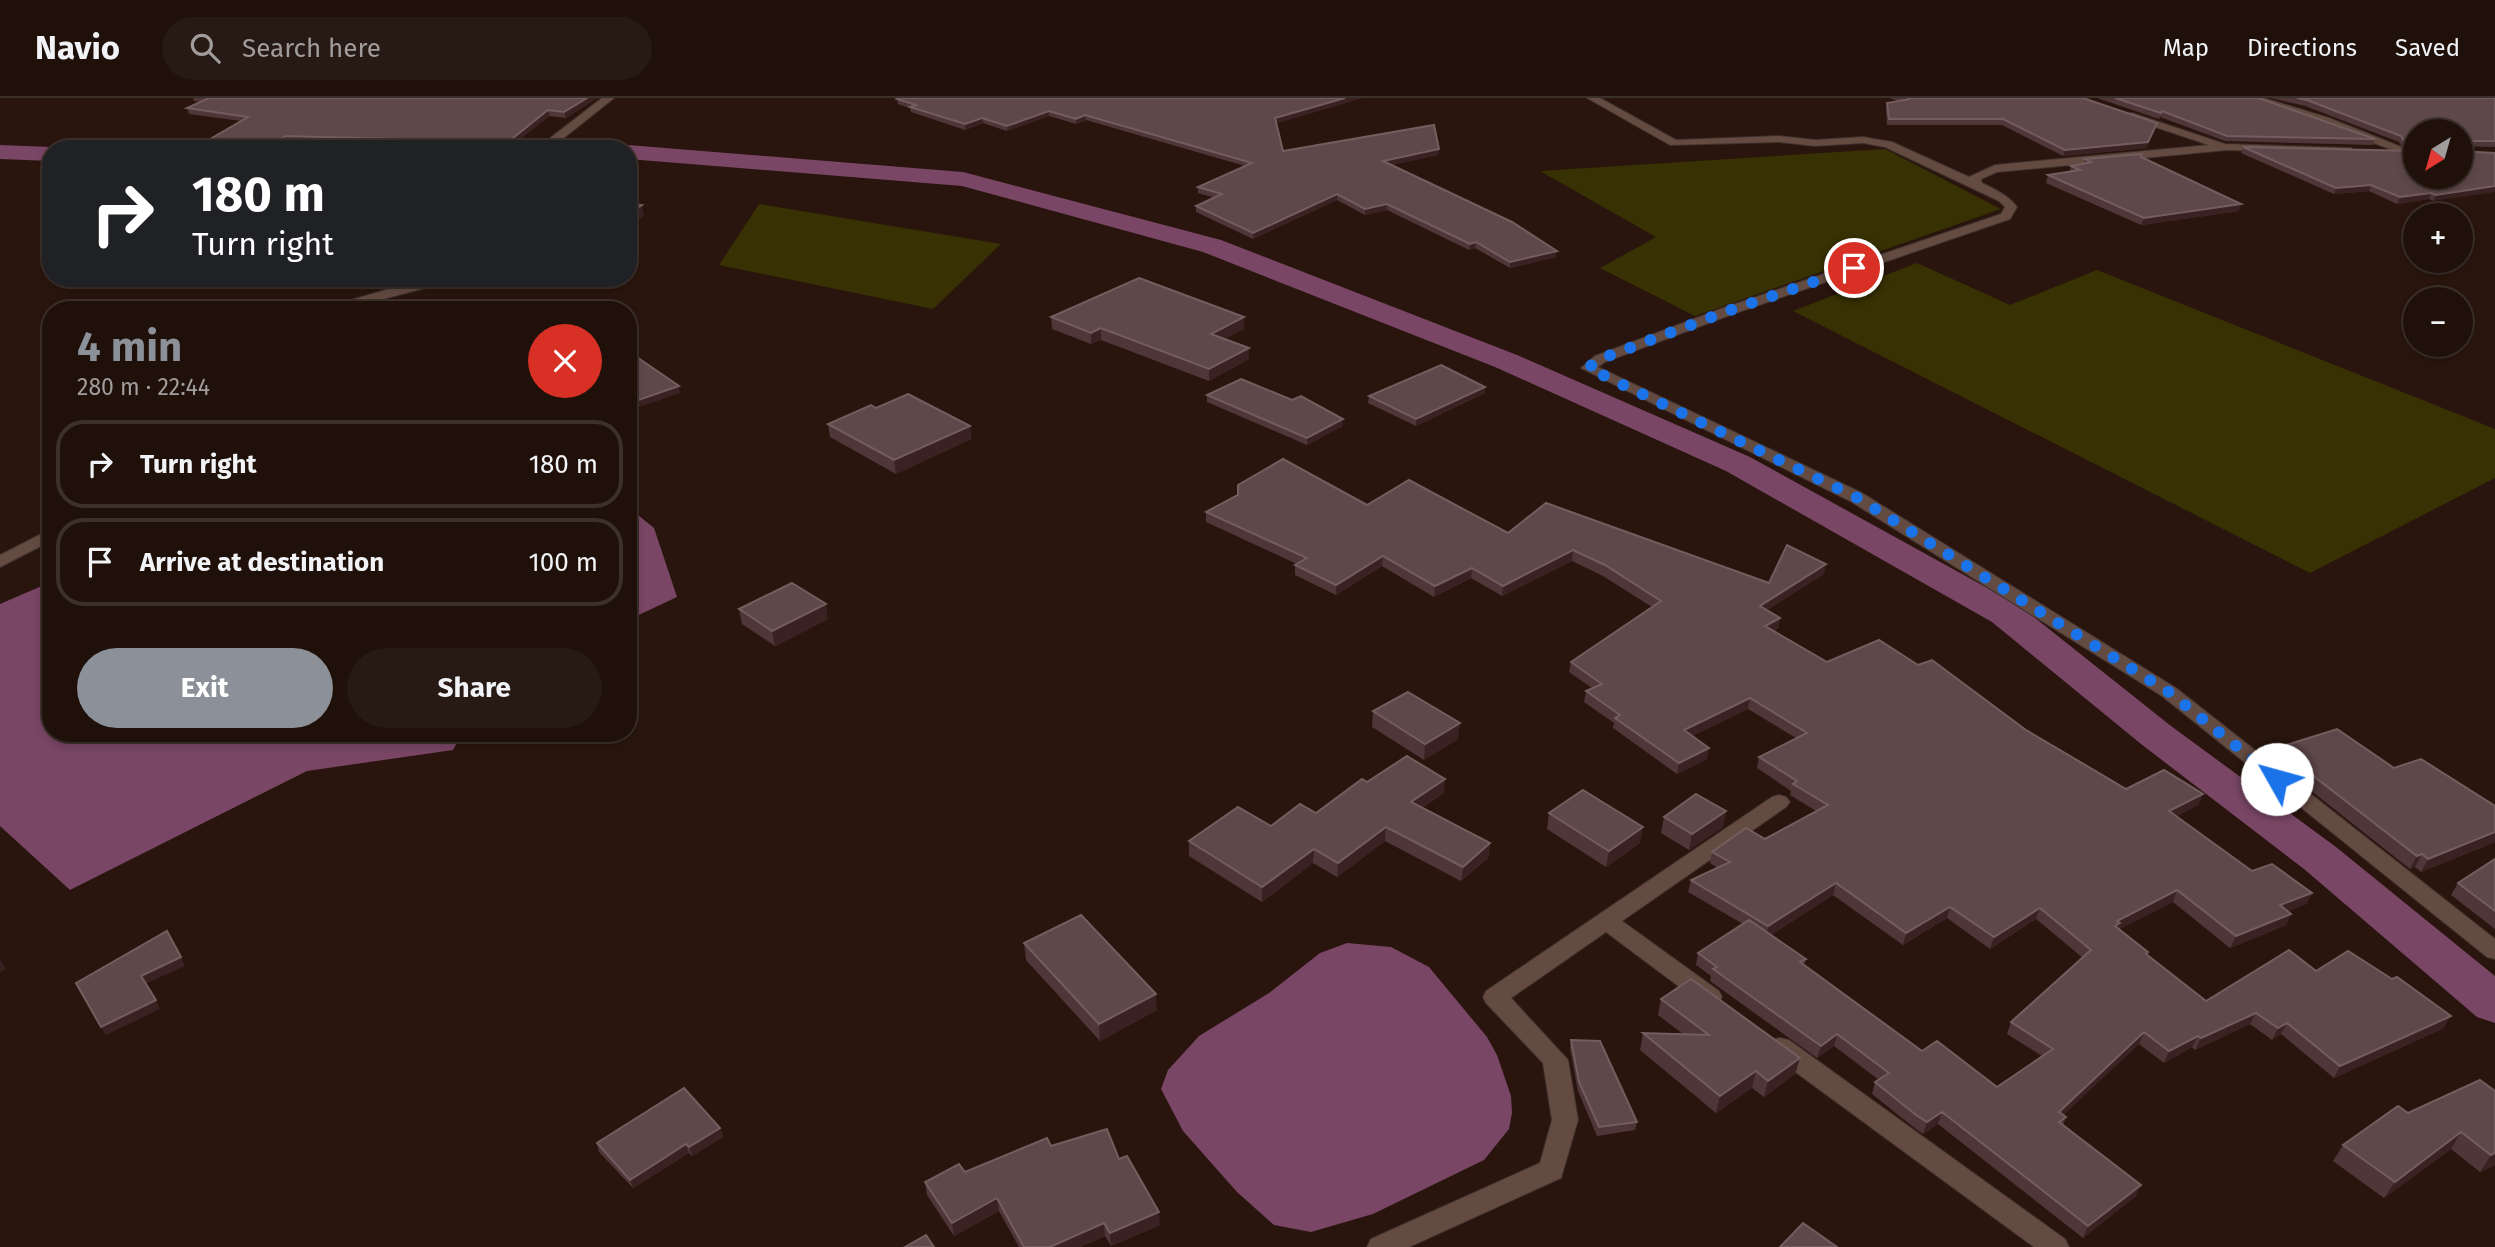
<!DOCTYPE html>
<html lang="en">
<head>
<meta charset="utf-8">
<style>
	:root { --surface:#1f100a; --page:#271913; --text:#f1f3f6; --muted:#a19d9c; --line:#3c302b; --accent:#8c9099 }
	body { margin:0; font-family:"Fira Sans",sans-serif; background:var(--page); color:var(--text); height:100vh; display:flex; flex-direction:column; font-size:26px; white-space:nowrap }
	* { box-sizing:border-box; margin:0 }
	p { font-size:23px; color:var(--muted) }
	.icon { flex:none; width:38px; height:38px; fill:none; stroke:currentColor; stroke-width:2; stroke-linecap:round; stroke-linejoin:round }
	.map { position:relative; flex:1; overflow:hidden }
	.sheet { position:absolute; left:42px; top:203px; width:595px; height:441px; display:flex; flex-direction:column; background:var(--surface); border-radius:28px; box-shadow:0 4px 10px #0003,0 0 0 2px var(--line) }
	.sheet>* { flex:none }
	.banner { position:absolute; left:42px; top:42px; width:595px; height:147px; border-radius:28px; box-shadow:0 4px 10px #0003,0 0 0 2px var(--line); background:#202124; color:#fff; overflow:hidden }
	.needle { width:46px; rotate:217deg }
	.tools { position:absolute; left:2403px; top:21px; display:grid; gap:14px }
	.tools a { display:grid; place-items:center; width:70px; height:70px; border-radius:50%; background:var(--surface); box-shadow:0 4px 10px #0003,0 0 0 2px var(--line); font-size:35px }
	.pin { position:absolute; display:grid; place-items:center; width:60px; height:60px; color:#fff; margin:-30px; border:4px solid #fff; border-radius:50%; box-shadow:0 2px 7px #0007 }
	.me { position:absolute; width:77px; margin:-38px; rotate:308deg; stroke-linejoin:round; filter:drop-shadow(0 0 5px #0008) }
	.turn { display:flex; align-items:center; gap:24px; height:147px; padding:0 35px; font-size:32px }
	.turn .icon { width:91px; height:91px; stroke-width:2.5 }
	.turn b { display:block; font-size:49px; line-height:60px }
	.round { display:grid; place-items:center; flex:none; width:74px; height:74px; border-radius:37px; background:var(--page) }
	.head { display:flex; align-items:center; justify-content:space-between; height:119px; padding:0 35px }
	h1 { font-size:42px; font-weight:700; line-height:52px; color:var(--accent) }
	.action { display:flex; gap:14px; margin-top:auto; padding:14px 35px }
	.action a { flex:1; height:80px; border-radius:42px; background:var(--accent); color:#fff; font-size:28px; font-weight:700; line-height:80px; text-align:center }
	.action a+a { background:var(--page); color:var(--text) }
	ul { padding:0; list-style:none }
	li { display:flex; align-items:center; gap:21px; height:88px; margin:0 14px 10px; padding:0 21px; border:4px solid var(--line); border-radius:28px }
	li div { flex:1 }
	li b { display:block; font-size:26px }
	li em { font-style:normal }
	header { display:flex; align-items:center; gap:42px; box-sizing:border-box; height:98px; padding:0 35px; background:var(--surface); border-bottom:2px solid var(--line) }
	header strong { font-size:33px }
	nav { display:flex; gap:38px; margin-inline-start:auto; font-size:24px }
	.search { width:490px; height:63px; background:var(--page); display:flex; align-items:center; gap:18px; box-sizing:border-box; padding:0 24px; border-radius:38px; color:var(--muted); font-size:26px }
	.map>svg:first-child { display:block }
	.green { fill:#383103 }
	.water { fill:#794665 }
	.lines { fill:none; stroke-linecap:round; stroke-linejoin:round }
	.canal { fill:#794665; fill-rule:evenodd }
	.minor-casing { stroke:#3f302d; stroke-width:2 }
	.minor { fill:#634b41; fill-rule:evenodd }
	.wall { fill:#4f3739; fill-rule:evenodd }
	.shaded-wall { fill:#392221 }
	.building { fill:#5f4849; stroke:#735d5e; stroke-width:2 }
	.route { stroke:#1a73e8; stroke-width:12; stroke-dasharray:0 21.6 }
</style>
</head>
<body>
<header>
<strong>Navio</strong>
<div class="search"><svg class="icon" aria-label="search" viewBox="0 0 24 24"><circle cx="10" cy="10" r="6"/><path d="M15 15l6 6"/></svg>Search here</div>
<nav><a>Map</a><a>Directions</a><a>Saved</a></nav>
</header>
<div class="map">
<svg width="2495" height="1149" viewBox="0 0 2495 1149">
	<rect width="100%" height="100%" fill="#29150d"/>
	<g class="green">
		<polygon points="1885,51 2001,111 1695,218 1600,170 1656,139 1540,73"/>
		<polygon points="759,106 1001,146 933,211 719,167"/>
		<polygon points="1917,165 2010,207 2097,172 2495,331 2495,380 2310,475 1793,213"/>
	</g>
	<g class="water">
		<polygon points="628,409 654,430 677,499 628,522"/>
		<polygon points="51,484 51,635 462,635 453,652 307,673 70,792 0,728 0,506"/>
		<polygon points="1347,845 1391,849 1429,869 1487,939 1497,957 1511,998 1512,1015 1509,1031 1484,1062 1373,1116 1311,1134 1274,1127 1237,1094 1183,1033 1161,991 1168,972 1199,938 1269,895 1320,855"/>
	</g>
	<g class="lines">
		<g class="canal">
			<polygon points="0,47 51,49 59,51 51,51 51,63 0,61"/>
			<polygon points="628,47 963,74 1221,142 1517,257 1750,359 2020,508 2171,628 2336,749 2495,878 2495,925 2477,919 2304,771 2141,646 1992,524 1726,373 1495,269 1203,154 962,88 628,61 628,51 618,51"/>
		</g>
		<defs>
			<g id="minor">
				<polygon points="602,0 614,0 550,51 536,51"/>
				<path d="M1587,0H1600L1676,42L1779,38L1815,42L1863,39L1892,44L1969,79L1995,67L2209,47L2128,20V16L2132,15L2225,46L2351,50L2353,52L2347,55L2227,52L1997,74L1981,81L1982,85C1996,92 2008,97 2017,109L2010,121L1733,216L1605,264L1598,269L1862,395L2176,590L2495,841V861L2487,859L2162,598L1850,403L1581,270L1595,258L1723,210L2001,116L2005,109L1999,103L1885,49L1863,45L1815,48L1779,44L1670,47Z"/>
				<polygon points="2248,0 2264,0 2329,20 2414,54 2404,56"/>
				<polygon points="426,180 440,180 433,188 341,212 317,212"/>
				<polygon points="51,431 51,443 0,469 0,457"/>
				<polygon points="1779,697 1786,699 1790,704 1786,709 1622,823 1719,893 1722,899 1719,905 1710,908 1701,905 1606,834 1511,900 1568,962 1578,1022 1561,1080 1409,1149 1367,1149 1371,1141 1540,1065 1552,1022 1543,965 1486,905 1483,899 1486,893 1772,699"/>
				<polygon points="1780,940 1789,942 2065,1141 2069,1149 2034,1149 1771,956 1768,949 1771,942"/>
			</g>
		</defs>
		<use href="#minor" class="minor-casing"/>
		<use href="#minor" class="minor"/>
	</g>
	<g class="wall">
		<polygon points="193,0 597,0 566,20 549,18 509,50 288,43 277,51 207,50 205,44 241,23 189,16 187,10 202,4 194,3"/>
		<polygon points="1889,0 2083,0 2155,31 2146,50 2063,58 2002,27 1887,27 1886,11 1887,5 1898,3"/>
		<polygon points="2097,0 2258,0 2375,41 2373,47 2225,43 2160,19 2159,21"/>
		<polygon points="2271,0 2495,0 2495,49 2460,48 2415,33 2415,48 2401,48 2399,44 2305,8"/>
		<polygon points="897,1 1277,26 1283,53 1439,51 1438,57 1391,67 1556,159 1510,170 1475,150 1469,152 1387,112 1365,117 1337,102 1253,141 1196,114 1196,108 1215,100 1198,95 1198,89 1245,68 1086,22 1076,26 1049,18 1007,33 983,25 965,32 911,14 910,10 898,6"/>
		<polygon points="2243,49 2460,79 2433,103 2429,101 2397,106 2369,93 2334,96 2241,55"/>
		<polygon points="2141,59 2239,113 2141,127 2046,85 2048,77 2070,73 2071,68 2084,65 2085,61"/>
		<polygon points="1051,219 1244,219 1244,231 1224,241 1249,261 1209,283 1101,242 1091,246 1052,231"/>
		<polygon points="1485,295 1416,328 1368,305 1369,298"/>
		<polygon points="1207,297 1292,302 1343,328 1307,347 1207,304"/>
		<polygon points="876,310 970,328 971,341 896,376 830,339 828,326"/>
		<path d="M1367,407L1769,485L1824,476L1767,512L1780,520L1778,530L1773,533L1827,564L1918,567L2026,632L2126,691L2203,696L2198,707L2176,718L2252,773L2312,795L2306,806L2288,813L2291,816L2286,827L2230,850L2173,804L2119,831L2147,857L2206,903L2316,873L2444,930L2334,980L2281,936L2272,942L2250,926L2195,952L2192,949L2164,965L2139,946L2063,1017L2066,1019L2063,1027L2136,1098L2083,1140L1938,1026L1923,1036L1912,1028L1872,996L1875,984L1879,982L1834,948L1817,960L1710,883L1711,878L1696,867L1698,855L1743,826L1688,794L1691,782L1718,770L1710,765L1712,754L1765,741L1816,713L1790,697L1791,693L1757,670L1759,659L1796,640L1748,611L1692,638L1707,661L1677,676L1613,630L1614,625L1584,604L1586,593L1592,590L1569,574L1571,564L1652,509L1603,478L1572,463L1502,498L1471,480L1434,499L1382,468L1336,497L1295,477V467L1297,466L1206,424V414ZM1833,797L1903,847L1947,820L1990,851L2036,821L2083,860L2011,924L2007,936L2042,958L1997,989L1922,953L1804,867L1806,861L1771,837Z"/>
		<polygon points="739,511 828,521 775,548 742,526"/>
		<polygon points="1373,613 1458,641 1424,662 1372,629"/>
		<polygon points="2277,650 2394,670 2495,708 2495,744 2421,774 2415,769 2410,771 2272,662"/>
		<polygon points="1367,684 1444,695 1422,710 1490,745 1488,760 1461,783 1385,743 1337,779 1313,765 1262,804 1189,758 1189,743 1271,728 1316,715"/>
		<polygon points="1726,713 1723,729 1689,752 1661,735 1664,719"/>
		<polygon points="1549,715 1640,745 1606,769 1547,731"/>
		<polygon points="2495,761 2495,831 2451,797 2458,785"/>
		<polygon points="1024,845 1157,912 1100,943 1026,862"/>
		<polygon points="1661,901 1800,960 1795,976 1764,999 1752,990 1716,1015 1640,952 1643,935 1683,936 1658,917"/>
		<polygon points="1571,942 1637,1024 1635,1032 1597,1038 1578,993 1570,950"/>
		<polygon points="2495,993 2495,1067 2480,1074 2451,1051 2384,1100 2333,1063 2343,1047 2408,1015"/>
		<polygon points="720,1030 723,1039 692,1058 689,1055 633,1090 599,1054 597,1045"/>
		<polygon points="1051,1048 1119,1061 1160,1127 1111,1148 1105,1138 1080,1149 1019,1149 999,1113 954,1138 927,1097 925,1084 965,1074"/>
	</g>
	<g class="shaded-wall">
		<polygon points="587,0 597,0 566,20 564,14"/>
		<polygon points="1345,0 1363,0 1275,26 1275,20"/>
		<polygon points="548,12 549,18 509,50 508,44"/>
		<polygon points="1049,13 1049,18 1007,33 1007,28"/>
		<polygon points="1085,17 1086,22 1076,26 1076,21"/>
		<polygon points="982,20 983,25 965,32 965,26"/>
		<polygon points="2157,25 2146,50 2063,58 2065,52"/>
		<polygon points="286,38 288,43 277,51 275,45"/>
		<polygon points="1439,51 1438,57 1383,69 1383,63"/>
		<polygon points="2371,87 2369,93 2334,96 2336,90"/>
		<polygon points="2495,88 2495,94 2433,103 2436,97"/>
		<polygon points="2431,95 2429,101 2397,106 2400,99"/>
		<polygon points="1337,96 1337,102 1253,141 1253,135"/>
		<polygon points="1387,106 1387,112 1365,117 1365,111"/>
		<polygon points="2241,106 2239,113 2141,127 2144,120"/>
		<polygon points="642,107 644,118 628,130 628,116"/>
		<polygon points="1476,144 1475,150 1469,152 1470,146"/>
		<polygon points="1557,153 1556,159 1510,170 1510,164"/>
		<polygon points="1244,219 1244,231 1211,248 1211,236"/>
		<polygon points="1101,230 1101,242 1091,246 1091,235"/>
		<polygon points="1249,250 1249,261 1209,283 1209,271"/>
		<polygon points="679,288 680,295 631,312 630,305"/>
		<polygon points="1485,289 1485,295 1416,328 1416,321"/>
		<polygon points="1343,321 1343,328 1307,347 1307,340"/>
		<polygon points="970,328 971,341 896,376 894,362"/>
		<polygon points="1573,452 1572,463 1502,498 1503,488"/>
		<polygon points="1383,458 1382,468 1336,497 1336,487"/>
		<polygon points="1826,466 1824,476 1757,518 1760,508"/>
		<polygon points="1472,470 1471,480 1434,499 1435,488"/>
		<polygon points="826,506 828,521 775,548 772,533"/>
		<polygon points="1780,520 1778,530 1763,538 1765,528"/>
		<polygon points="1750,600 1748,611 1682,643 1684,632"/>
		<polygon points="1460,625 1458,641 1424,662 1425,646"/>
		<polygon points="1709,650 1707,661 1677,676 1679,665"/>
		<polygon points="1445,681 1444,695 1410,718 1411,704"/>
		<polygon points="2203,696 2198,707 2165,725 2169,713"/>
		<polygon points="1726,713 1723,729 1689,752 1692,736"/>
		<polygon points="1386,729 1385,743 1337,779 1338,765"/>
		<polygon points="1643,729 1640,745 1606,769 1609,753"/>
		<polygon points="2495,734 2495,744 2421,774 2428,761"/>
		<polygon points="1490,745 1488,760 1461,783 1463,769"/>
		<polygon points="1314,751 1313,765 1262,804 1262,789"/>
		<polygon points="2422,756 2415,769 2410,771 2417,758"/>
		<polygon points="1836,785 1833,797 1766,840 1768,828"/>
		<polygon points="2177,792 2173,804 2117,832 2110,839 2117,823"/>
		<polygon points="2312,795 2306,806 2274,819 2280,807"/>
		<polygon points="1950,809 1947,820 1903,847 1906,835"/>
		<polygon points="2040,810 2036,821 1990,851 1994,839"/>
		<polygon points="2291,816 2286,827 2230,850 2236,838"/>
		<polygon points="181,859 185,868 145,886 141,878"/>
		<polygon points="0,863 1,863 6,871 0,874"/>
		<polygon points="1156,896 1157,912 1100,943 1099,926"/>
		<polygon points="156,902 160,911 106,937 101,929"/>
		<polygon points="2256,915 2250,926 2195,952 2201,940"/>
		<polygon points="2451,918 2444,930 2334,980 2340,968"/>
		<polygon points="2287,925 2281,936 2272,942 2278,930"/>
		<polygon points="2144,934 2139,946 2054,1026 2059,1014"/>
		<polygon points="1837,936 1834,948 1817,960 1821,948"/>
		<polygon points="2198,938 2192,949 2164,965 2169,953"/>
		<polygon points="1800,960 1795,976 1764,999 1768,983"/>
		<polygon points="1756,973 1752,990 1716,1015 1720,998"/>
		<polygon points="1942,1014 1938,1026 1923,1036 1927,1024"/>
		<polygon points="720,1030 723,1039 692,1058 689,1049"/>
		<polygon points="2461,1034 2451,1051 2384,1100 2395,1084"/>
		<polygon points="686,1046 689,1055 633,1090 630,1082"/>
		<polygon points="2495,1055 2495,1067 2480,1074 2491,1057"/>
		<polygon points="2141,1087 2136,1098 2083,1140 2088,1128"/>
		<polygon points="997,1100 999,1113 954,1138 952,1125"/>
		<polygon points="1159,1114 1160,1127 1111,1148 1110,1135"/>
		<polygon points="1104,1125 1105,1138 1080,1149 1050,1149"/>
	</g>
	<g class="building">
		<polygon points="209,0 587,0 564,14 548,12 508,44 286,38 275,45 205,44 248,19 187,10"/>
		<polygon points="900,0 1345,0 1275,20 1283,53 1434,27 1439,51 1383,63 1512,124 1557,153 1510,164 1476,144 1470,146 1387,106 1365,111 1337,96 1253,135 1196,108 1222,96 1198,89 1252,65 1085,17 1076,21 1049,13 1007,28 982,20 965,26 910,9 916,7 897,1"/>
		<polygon points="1907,0 2083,0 2157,25 2148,44 2065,52 2003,21 1889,21 1887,5 1910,1"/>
		<polygon points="2115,0 2258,0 2375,41 2227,38 2162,13 2161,15"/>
		<polygon points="2297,0 2495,0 2495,43 2462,43 2460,44 2460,33 2415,33 2415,42 2403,42 2401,38 2307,2"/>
		<polygon points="2243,49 2415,53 2415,79 2460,79 2460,53 2495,55 2495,88 2436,97 2431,95 2400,99 2371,87 2336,90"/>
		<polygon points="2142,56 2141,59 2241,106 2144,120 2048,77 2080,72 2071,68 2091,64 2085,61"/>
		<polygon points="628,105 642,107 628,116"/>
		<polygon points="1139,180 1244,219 1211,236 1249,250 1209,271 1101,230 1091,235 1051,219"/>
		<polygon points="628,253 679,288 630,305 628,304"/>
		<polygon points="1441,267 1485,289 1416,321 1369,298"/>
		<polygon points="1241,281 1292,302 1301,298 1343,321 1307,340 1207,297"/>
		<polygon points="908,296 970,328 894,362 828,326 871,307 876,310"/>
		<polygon points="1283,361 1367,407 1409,382 1508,435 1546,405 1769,485 1787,447 1826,466 1760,508 1780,520 1765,528 1827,564 1879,542 1918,567 1932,562 2026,632 2126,691 2164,672 2203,696 2169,713 2252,773 2272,766 2312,795 2280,807 2291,816 2236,838 2177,792 2117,823 2120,825 2115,828 2148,854 2146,856 2206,903 2289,852 2316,873 2348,853 2392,881 2397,879 2451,918 2340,968 2287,925 2278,930 2256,915 2201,940 2198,938 2169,953 2144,934 2059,1014 2066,1019 2059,1024 2141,1087 2088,1128 1942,1014 1927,1024 1916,1017 1875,984 1889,975 1837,936 1821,948 1713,871 1717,869 1698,855 1749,822 1806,861 1800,864 1922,953 1937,943 1997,989 2053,951 2011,924 2091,852 2040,810 1994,839 1950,809 1906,835 1836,785 1768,828 1691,782 1730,764 1712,754 1746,730 1765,741 1828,707 1793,686 1797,683 1759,659 1807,635 1750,600 1684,632 1709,650 1679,665 1615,620 1620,617 1586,593 1602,586 1571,564 1661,503 1605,467 1573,452 1503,488 1472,470 1435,488 1383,458 1336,487 1295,467 1307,460 1206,414 1238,397 1238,387"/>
		<polygon points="792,485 826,506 772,533 739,511"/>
		<polygon points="1408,594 1460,625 1425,646 1373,613"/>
		<polygon points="2337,631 2394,670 2421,661 2495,708 2495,734 2428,761 2422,756 2417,758 2277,650"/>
		<polygon points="1407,658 1445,681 1411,704 1490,745 1463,769 1386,729 1338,765 1314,751 1262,789 1189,743 1238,709 1271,728 1300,706 1316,715 1362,681 1367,684"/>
		<polygon points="1583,692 1643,729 1609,753 1549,715"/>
		<polygon points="1696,696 1726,713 1692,736 1664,719"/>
		<polygon points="2495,761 2495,813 2458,785"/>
		<polygon points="1081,817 1156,896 1099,926 1024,845"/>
		<polygon points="167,833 181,859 141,878 156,902 101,929 76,885"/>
		<polygon points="1691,881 1800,960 1768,983 1756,973 1720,998 1643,935 1709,937 1661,901"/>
		<polygon points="1571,942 1600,943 1637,1024 1599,1029 1579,984"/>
		<polygon points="2480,982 2495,993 2495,1055 2491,1057 2461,1034 2395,1084 2343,1047 2398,1008 2408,1015"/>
		<polygon points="684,990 720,1030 689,1049 686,1046 630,1082 597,1045"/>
		<polygon points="1107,1031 1119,1061 1127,1058 1159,1114 1110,1135 1104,1125 1050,1149 1024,1149 997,1100 952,1125 925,1084 959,1066 965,1074 1047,1040 1051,1048"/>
		<polygon points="1803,1125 1837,1149 1780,1149"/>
		<polygon points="926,1137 934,1149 905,1149"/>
	</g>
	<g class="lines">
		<polyline class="route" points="1854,170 1728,213 1600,261 1588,270 1856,399 2169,594 2277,681"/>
	</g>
</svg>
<div class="tools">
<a><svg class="needle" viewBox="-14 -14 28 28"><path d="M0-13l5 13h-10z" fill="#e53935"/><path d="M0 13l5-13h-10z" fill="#a19d9c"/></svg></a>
<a>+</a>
<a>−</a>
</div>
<div class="pin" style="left:1854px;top:170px;background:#d93025"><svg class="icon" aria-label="arrive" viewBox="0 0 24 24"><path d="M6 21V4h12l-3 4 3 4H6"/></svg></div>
<svg class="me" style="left:2277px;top:681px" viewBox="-20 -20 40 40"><circle r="19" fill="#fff"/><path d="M0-13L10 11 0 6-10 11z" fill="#1a73e8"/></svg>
<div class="banner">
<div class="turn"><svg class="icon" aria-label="right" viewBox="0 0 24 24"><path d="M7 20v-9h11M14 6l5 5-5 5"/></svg><div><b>180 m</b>Turn right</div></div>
</div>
<section class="sheet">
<div class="head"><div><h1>4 min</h1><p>280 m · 22:44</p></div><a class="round" style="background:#d93025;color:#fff"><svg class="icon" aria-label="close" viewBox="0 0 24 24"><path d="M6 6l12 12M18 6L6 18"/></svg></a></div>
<ul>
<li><svg class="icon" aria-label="right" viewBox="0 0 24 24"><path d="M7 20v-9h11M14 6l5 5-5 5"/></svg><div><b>Turn right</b></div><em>180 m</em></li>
<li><svg class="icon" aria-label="arrive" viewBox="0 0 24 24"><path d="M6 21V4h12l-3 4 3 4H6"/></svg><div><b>Arrive at destination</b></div><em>100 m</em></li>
</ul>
<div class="action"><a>Exit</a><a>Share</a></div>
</section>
</div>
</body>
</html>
